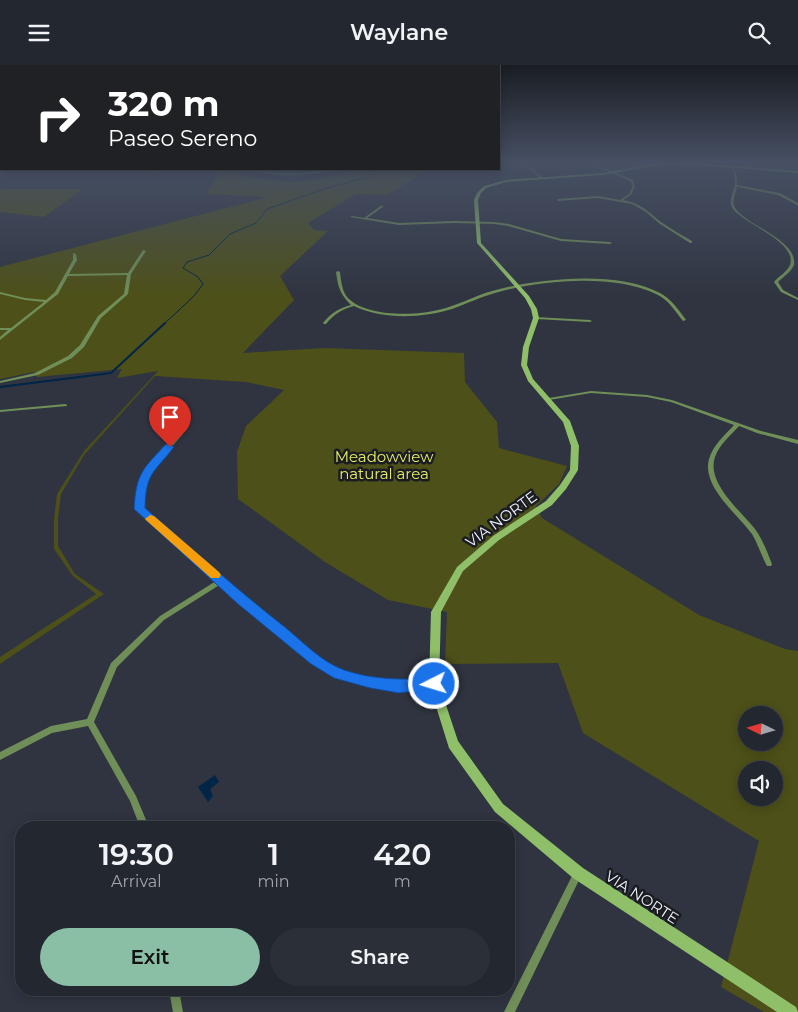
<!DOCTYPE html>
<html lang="en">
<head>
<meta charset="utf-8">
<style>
	:root { --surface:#232730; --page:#2b2f38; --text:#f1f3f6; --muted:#a3a5ab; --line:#40444c; --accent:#8abfa5 }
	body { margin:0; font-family:Montserrat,sans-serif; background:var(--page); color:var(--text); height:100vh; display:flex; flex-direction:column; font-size:19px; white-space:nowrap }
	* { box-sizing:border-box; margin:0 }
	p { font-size:16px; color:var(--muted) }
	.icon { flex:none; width:28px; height:28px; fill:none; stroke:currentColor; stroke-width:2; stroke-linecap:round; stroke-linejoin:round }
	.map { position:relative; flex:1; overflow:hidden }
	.side { position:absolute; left:15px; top:756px; width:500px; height:175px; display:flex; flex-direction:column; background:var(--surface); border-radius:20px; box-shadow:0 2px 12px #0003,0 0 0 1px var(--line) }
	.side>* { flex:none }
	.guide { position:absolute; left:0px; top:0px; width:500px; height:105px; box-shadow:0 2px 12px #0003,0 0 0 1px var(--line); background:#202124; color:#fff; overflow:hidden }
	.needle { width:32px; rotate:275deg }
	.buttons { position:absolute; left:738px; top:641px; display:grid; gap:10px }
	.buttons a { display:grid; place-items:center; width:45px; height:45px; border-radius:50%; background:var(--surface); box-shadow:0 2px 12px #0003,0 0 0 1px var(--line); font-size:25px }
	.pin { position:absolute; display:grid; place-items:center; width:42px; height:42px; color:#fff; margin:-51px -21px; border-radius:50% 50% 50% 0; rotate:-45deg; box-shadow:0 0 5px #0007 }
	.pin .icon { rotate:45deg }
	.me { position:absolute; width:55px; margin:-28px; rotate:265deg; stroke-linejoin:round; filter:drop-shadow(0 0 4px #0008) }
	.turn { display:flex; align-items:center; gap:18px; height:105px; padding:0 25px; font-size:22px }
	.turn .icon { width:65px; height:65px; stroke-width:2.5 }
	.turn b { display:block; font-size:35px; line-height:42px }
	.eta { display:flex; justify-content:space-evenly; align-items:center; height:85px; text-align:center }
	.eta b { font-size:30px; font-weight:600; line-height:35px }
	.button { display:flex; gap:10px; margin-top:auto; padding:10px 25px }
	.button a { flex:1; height:58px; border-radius:30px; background:var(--accent); color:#111; font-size:20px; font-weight:600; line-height:58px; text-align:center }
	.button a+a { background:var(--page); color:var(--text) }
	header { display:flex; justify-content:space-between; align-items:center; height:65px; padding:0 25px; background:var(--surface); font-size:22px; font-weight:600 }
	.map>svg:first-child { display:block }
	.green { fill:#4d5018; fill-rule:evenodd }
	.water { fill:#002547 }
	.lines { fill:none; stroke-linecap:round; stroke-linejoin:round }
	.stream-far1 { stroke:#002547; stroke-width:1 }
	.stream { stroke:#002547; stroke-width:2 }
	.street { fill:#6f8e58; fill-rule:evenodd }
	.secondary { fill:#8fc069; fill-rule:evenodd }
	.route { fill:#1a73e8; stroke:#114b97 }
	.slow { fill:#f59e0b }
	.labels { text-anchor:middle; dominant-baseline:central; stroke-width:5; stroke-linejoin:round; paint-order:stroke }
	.park-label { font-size:15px; fill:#e6ed65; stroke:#1a1c21 }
	.street-label { font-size:15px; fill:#eff3fb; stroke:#1a1c21 }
</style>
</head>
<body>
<header><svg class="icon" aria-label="menu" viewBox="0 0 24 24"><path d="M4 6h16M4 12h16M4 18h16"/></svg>Waylane<svg class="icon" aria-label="search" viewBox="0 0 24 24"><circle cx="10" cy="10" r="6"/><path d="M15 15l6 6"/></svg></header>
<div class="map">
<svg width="798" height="947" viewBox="0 0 798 947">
	<rect width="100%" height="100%" fill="#2f3440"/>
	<g class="green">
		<path d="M157,104H232L247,112L290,117L314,115L363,104H418L424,107L387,130L356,129L308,158L314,165L328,166L280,211L294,235L243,288L324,283L464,288L465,317L497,357L499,383L567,401L559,419L536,441L542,453L699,550L785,584L798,586V947H764L721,922L759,776L583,668L558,598L445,599L447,547L388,535L325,497L238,434L237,387L246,361L284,325L246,317L155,311L84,390L61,429L58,453V481L75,509L104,529L0,599V592L96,529L73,511L54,484V454L57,429L84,386L158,306L117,313L122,304L37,312L34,307L0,314V202L268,132L206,129L219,109L212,105H156ZM746,650H774V678H746ZM746,705H774V732H746Z"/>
		<polygon points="0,124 83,124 44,152 0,147"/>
	</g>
	<polygon class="water" points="215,710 219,717 210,724 213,731 208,737 198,722"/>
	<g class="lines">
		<polyline class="stream-far1" points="164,259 194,231 203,219 198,212 183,203 187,197 209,190 230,169 256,158 267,144 324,124 368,112 372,106 383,104"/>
		<polyline class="stream" points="0,322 111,308 165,258"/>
		<g class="street">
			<path d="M517,98C528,99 536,106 543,113L541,114L531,105Z"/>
			<path d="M587,98H591L632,114L635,121L631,130L623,135C641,138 648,147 661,157C671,164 682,170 692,176V178H690L660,159L646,147L632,139L598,133L557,136L558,134L598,131L620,135L629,129L633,121L630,116Z"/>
			<path d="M731,98H733L737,113V120L780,128L798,138V140H797L778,130L737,122C736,128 732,135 734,141C743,160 798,174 794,200C791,207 783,212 778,217L783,225L798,233V235L781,227L774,217C779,211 787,207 790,200C798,177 744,159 733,144C727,135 735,127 735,118C735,111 733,105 731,98Z"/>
			<polygon points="0,103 1,104 16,104 0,105"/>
			<polygon points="154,104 156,104 154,107 152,107"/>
			<path d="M255,104L274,108H303L332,104C312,111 274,114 255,104Z"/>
			<polygon points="382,140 383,142 367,153 399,158 454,156 494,157 509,159 561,174 610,177 612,178 610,179 561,176 508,161 494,159 454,158 399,160 350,152 352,151 364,153"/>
			<polygon points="143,185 146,186 131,209 128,229 101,253 84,282 72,293 38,310 0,318 0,316 35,308 68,291 80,280 98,251 124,229 127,210 68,211 58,229 0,275 0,272 8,265 0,265 0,263 11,263 44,237 25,235 0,229 0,227 25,233 46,235 55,227 73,195 73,188 76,189 77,195 69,209 128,208"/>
			<path d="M338,206L340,207C341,215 342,226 347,232C365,252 414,251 438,245C457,241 474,231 492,226C538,213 617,205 660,228C671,234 679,245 686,255L683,256C675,246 668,234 656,229C614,208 539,215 495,228C480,232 466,239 452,244C423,253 382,255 354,241C342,244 334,249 326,259H324L323,258C331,248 339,243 351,240C340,229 338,222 336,207Z"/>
			<polygon points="535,252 590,255 592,256 590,257 536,254 535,254"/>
			<path d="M591,326L647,330L672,335L761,366L798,375V379L757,368L739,361C730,371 719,380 715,392C706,418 741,446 755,464C763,475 767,487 772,499L771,501H767C761,490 758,479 752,469C738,450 701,421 709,394C713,380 725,370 734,360L671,337L647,332L591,328L549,335L547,334L549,333Z"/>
			<polygon points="65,339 67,340 67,341 0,347 0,345"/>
			<path d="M181,366L183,367V369L149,408L143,427L142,443C189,483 234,524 281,563C300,579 319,599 343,607C372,618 404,617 434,616L437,617L438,619L437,621L434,622C402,624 369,624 339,612C316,604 298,586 279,570C260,553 240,537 221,519L164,555L117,602L94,657L136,731L149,762H140L130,736L88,661L52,668L0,695V687L51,661L87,654L111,598L160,551L216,516L136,444L137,427L143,408L179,367Z"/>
			<polygon points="578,803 581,805 583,808 581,811 515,947 504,947 575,805"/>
			<polygon points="169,925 179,925 183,947 173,947"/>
		</g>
		<polygon class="secondary" points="658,98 709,99 798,106 798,108 709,101 661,100 602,110 506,117 486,123 481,128 478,135 481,178 529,231 537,244 539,253 529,282 527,300 533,314 570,356 579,381 578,405 566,424 552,440 499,475 463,506 441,547 439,619 458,676 503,739 583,803 796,942 798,947 777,947 573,813 495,747 449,683 429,619 431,547 457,502 493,471 546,436 560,420 570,405 571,381 563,357 528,316 521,300 523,282 533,253 531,244 525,233 477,178 474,135 477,128 484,121 506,115 602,108"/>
	</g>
	<linearGradient id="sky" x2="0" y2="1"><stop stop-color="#1a1d23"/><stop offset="0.42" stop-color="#475064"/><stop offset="1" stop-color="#475064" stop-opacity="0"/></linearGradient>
	<rect width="798" height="231" fill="url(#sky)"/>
	<path class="route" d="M166,379H170L174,382C154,408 146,407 145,443C191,483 237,525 286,563C304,578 322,597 344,605C374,615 403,615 434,613L439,614L441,619L439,623L399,628L370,623L334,613L311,599L238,539L134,444C136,408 143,404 166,379Z"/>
	<polygon class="slow" points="150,450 154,451 219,507 221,510 219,513 211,513 147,456 145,454"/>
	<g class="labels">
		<g class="park-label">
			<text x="384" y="391">Meadowview<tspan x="384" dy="17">natural area</tspan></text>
		</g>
		<g class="street-label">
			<text transform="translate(501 454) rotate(-36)">VIA NORTE</text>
			<text transform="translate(642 832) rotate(33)">VIA NORTE</text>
		</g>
	</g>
</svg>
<div class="buttons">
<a><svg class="needle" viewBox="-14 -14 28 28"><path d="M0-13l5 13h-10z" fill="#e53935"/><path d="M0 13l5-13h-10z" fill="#a3a5ab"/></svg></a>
<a><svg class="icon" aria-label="sound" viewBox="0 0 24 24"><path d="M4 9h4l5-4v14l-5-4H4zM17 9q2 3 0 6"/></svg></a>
</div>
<div class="pin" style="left:170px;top:382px;background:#d93025"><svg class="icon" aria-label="arrive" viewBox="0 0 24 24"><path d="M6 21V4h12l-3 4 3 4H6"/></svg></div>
<svg class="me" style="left:434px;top:619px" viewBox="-20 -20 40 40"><circle r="17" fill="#1a73e8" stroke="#fff" stroke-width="3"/><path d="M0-11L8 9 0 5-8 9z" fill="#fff"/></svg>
<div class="guide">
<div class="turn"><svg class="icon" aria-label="right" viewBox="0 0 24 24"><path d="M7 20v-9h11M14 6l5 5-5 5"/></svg><div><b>320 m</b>Paseo Sereno</div></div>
</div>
<section class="side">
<div class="eta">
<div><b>19:30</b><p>Arrival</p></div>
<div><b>1</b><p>min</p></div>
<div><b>420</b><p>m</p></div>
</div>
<div class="button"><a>Exit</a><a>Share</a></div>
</section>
</div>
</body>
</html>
